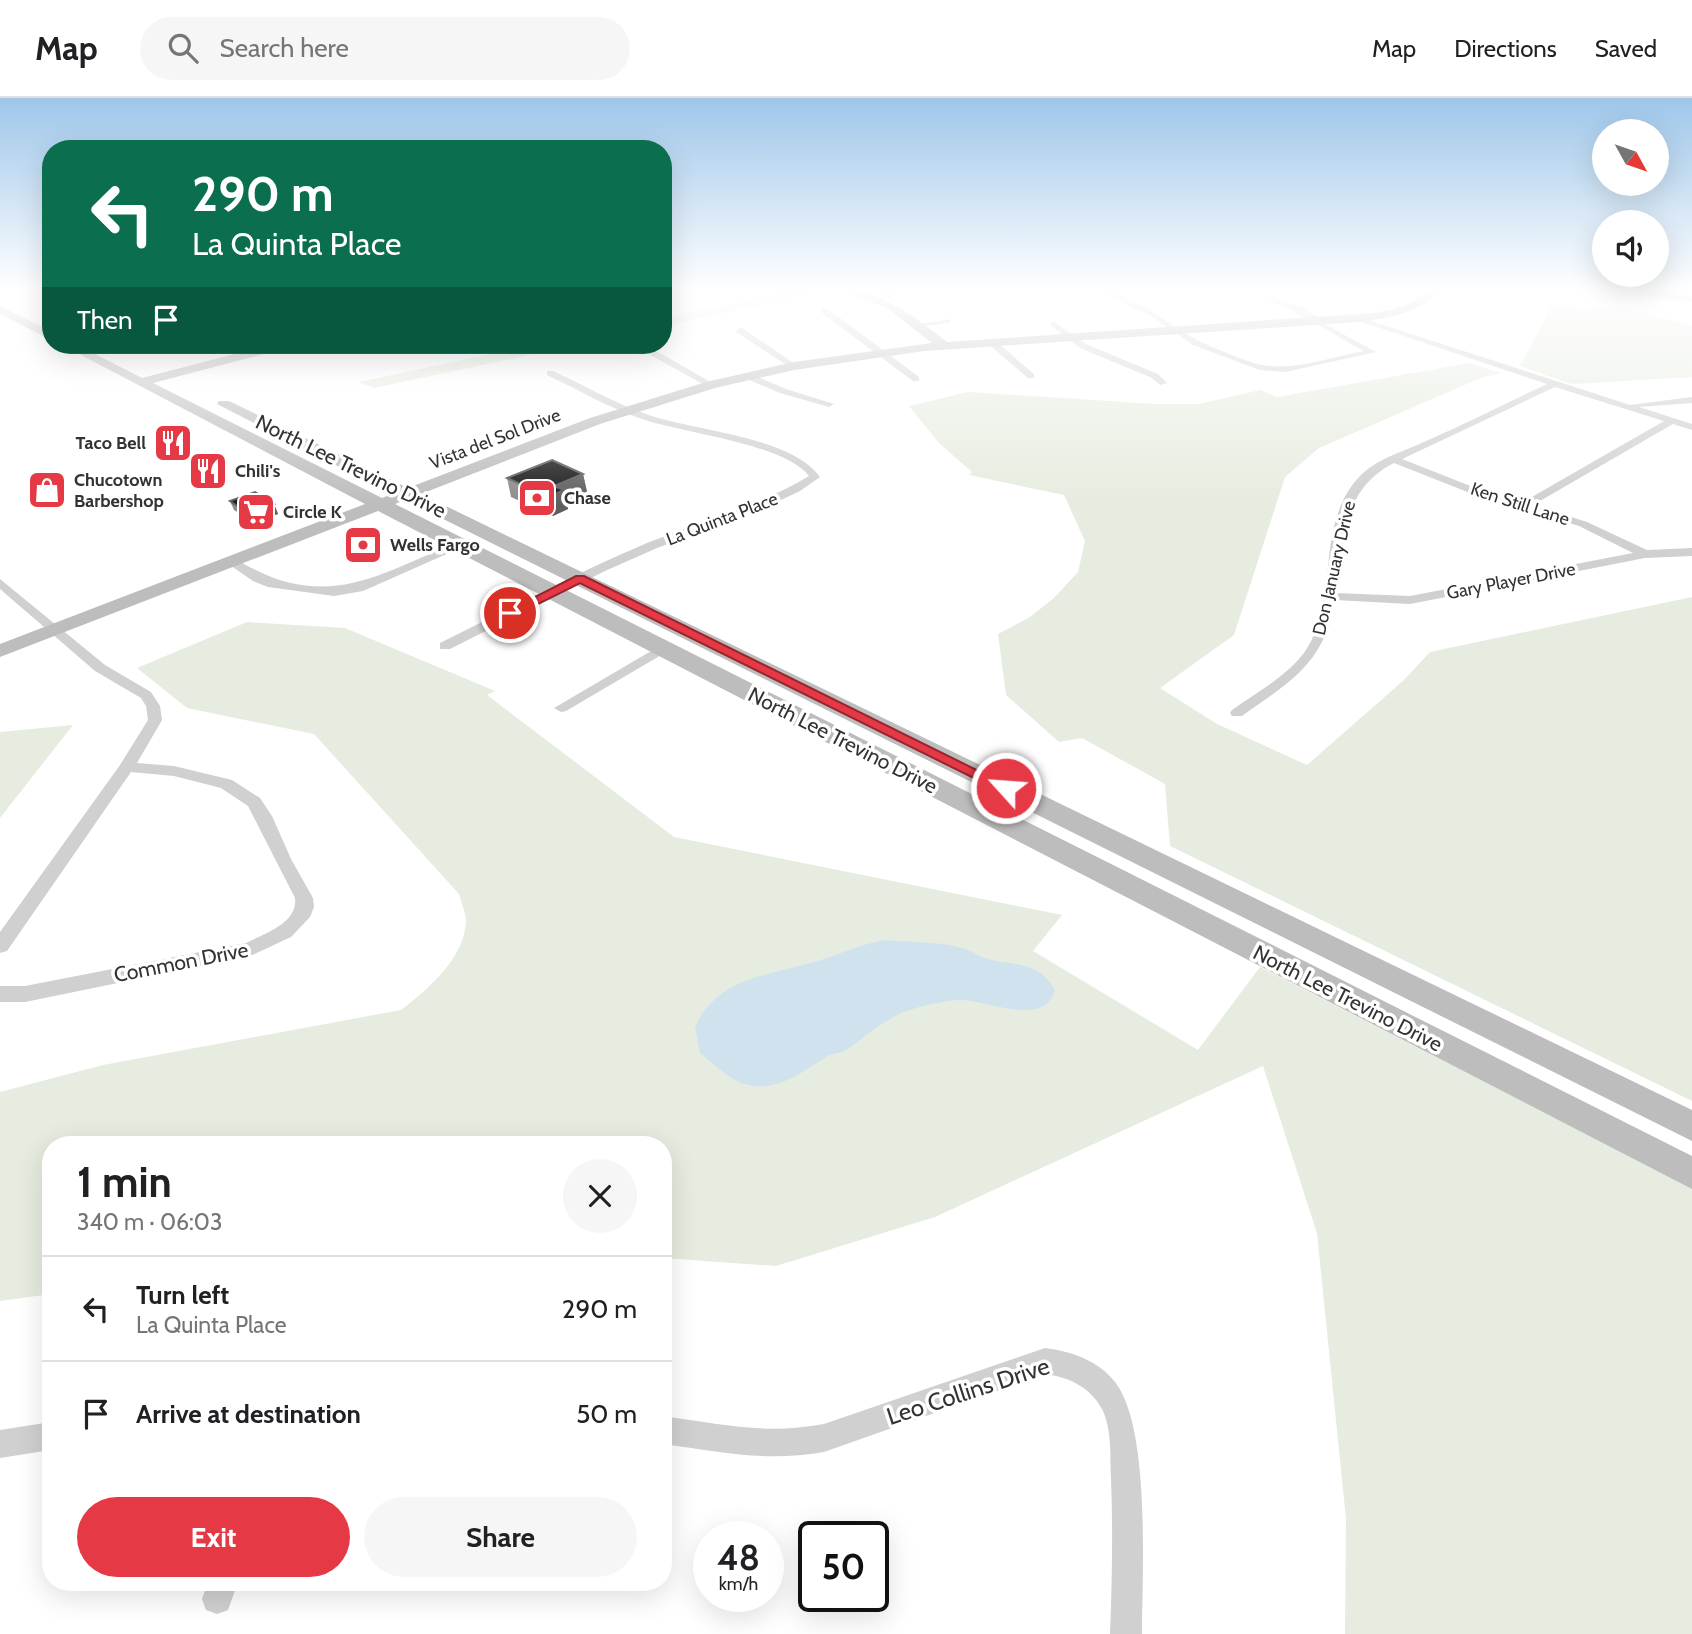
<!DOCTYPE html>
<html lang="en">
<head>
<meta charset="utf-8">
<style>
	:root { --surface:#fff; --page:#f6f6f6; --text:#202124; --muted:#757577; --line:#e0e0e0; --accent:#e63946 }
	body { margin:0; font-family:Cabin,sans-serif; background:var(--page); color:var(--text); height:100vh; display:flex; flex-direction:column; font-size:26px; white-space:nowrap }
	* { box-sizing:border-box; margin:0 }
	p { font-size:23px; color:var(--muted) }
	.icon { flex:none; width:38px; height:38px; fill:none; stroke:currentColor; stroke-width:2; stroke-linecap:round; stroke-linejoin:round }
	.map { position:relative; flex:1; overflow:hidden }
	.sheet { position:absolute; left:42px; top:1038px; width:630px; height:455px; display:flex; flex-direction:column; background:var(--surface); border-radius:28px; box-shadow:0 7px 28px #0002 }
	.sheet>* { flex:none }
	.banner { position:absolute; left:42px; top:42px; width:630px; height:214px; border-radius:28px; box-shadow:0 7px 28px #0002; background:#0b6e4f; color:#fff; overflow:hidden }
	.needle { width:46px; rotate:130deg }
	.buttons { position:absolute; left:1592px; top:21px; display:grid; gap:14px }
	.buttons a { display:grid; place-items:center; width:77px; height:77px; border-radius:50%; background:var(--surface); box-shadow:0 7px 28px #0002; font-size:35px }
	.speed { position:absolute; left:693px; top:1423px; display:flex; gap:14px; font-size:35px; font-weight:700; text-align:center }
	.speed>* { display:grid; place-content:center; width:91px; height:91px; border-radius:50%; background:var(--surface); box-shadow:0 7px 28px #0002; line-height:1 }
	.speed small { font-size:18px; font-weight:400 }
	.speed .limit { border:4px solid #111; border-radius:10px; background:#fff; color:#111 }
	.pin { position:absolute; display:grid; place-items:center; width:60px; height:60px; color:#fff; margin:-30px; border:4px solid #fff; border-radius:50%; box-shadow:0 2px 7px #0007 }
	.me { position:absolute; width:77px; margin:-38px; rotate:296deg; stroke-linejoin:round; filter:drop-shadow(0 0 5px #0008) }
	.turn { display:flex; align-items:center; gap:24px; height:147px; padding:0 35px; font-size:32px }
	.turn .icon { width:91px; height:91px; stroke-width:2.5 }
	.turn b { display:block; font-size:49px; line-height:60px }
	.then { display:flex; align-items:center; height:66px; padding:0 35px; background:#0003; gap:14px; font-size:26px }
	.round { display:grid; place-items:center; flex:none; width:74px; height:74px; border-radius:37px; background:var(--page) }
	.overview { display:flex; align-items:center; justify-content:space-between; height:119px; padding:0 35px }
	h1 { font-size:42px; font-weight:800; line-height:52px }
	.cta { display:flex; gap:14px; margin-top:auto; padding:14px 35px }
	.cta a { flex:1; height:80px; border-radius:42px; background:var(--accent); color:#fff; font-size:28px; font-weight:800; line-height:80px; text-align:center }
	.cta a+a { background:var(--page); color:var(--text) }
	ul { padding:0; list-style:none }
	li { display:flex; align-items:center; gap:21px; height:105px; padding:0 35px; border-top:2px solid var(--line) }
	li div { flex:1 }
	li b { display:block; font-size:26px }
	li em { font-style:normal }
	header { display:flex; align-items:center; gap:42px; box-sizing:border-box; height:98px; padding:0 35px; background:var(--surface); border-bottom:2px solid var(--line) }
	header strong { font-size:33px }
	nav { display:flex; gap:38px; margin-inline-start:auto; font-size:24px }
	.search { width:490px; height:63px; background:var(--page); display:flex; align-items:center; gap:18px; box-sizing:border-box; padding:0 24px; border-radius:38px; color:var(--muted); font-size:26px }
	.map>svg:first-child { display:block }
	.green { fill:#e6ecdf }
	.water { fill:#cfe2ee }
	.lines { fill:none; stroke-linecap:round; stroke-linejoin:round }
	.street { fill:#d0d0d0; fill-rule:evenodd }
	.secondary { fill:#bdbdbd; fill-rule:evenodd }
	.wall { fill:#8c8c8c }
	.shaded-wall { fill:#5f5f5f }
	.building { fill:#1a1a1a; stroke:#5f5f5f; stroke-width:2 }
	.route { fill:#e63946; stroke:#96252e; stroke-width:2 }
	.labels { text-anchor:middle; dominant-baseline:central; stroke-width:7; stroke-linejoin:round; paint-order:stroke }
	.far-street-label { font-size:18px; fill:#333; stroke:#fff }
	.far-poi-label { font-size:18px; font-weight:bold; fill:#333; stroke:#fff; text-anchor:start }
	.street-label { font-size:21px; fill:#333; stroke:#fff }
	.near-street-label { font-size:24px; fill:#333; stroke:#fff }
</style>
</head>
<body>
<header>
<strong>Map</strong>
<div class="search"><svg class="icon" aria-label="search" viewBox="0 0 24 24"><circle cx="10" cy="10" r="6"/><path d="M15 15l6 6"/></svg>Search here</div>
<nav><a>Map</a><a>Directions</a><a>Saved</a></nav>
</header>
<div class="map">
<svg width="1692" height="1536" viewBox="0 0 1692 1536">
	<rect width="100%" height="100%" fill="#fff"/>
	<g class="green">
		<polygon points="794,192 831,192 663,228 663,220"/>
		<polygon points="1552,207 1626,210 1692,228 1692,279 1572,286 1520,268"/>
		<polygon points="534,247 576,247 374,290 359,284"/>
		<polygon points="1469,265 1501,275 1483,279 1319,350 1285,379 1234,537 1160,590 1217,626 1307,667 1404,582 1430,554 1692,499 1692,1003 1170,748 1165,686 1082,640 1059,644 1006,597 998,536 1030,519 1054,500 1078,474 1085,443 1064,397 969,377 972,374 939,345 909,308 968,294 1155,306 1199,306 1260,292 1277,299"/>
		<path d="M247,524L345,530L495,593L487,597L674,739L1062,817L1033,853L1198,952L1260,869L1692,1090V1536H1345L1346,1421L1317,1135L1263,968L935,1119L776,1168L663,1160V1046H51V1196L0,1203V994L103,967L401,912C428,891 465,860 466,823C466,815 461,804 459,796L314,636L187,610L137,570Z"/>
		<polygon points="73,627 0,720 0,634"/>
	</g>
	<path class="water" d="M885,842C906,844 947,844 965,851C972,853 978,858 985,860C1012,869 1038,861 1055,892C1044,931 986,901 958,902C945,903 929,906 916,910C889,917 870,935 848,951C842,956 834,954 828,958C802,973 777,996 744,986C729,981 713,965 700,955L695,929C718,878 772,877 818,863C841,856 861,846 885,842Z"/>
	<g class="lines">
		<g class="street">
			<path d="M1094,192C1134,192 1167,228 1201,244C1219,252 1242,262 1262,267C1294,273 1332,259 1364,253C1331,236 1303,215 1269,203L1272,199L1305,210L1328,228L1376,254L1285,274L1260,272L1193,247L1151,218Z"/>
			<polygon points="894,193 897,197 875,203 871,201"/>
			<polygon points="822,211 828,211 919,279 919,283 913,283 822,215"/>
			<path d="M1356,218L1630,307L1692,299V305L1639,309L1692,326V332L1673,326L1533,407L1587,424L1647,452L1692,450V458L1645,460L1410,506L1335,502C1325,565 1290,584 1242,618H1232L1230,615L1232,612C1257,594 1288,578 1306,552C1340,500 1314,424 1361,377C1378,360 1405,353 1426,343C1467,325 1506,305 1547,286L1356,222ZM1555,289L1664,323L1523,404L1478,391L1402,361ZM1394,365L1470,395L1579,428L1633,455L1410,498L1336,495C1344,443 1341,392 1394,365Z"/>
			<polygon points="952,221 949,225 917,229 913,227"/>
			<polygon points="1053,223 1086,246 1158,276 1167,285 1160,287 1152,280 1080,250 1050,227"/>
			<polygon points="739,230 742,230 798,268 791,270 736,234"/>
			<polygon points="987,241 993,241 1034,276 1034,280 1028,280 987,245"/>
			<polygon points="645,250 651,250 716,287 708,289 645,254"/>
			<path d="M547,273H553C584,287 614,305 646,316C693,333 791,338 820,379L800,393L760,412L657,450L605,473L450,551H440V545C509,511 576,475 647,445C701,423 758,409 809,378C784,345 680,335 639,320C607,309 577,291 547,277Z"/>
			<polygon points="745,276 751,276 786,291 834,306 829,309 780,295 745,280"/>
			<path d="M457,444L467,447L363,493L334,498L268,489L253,483L224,463L234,460C322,515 372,480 457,444Z"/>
			<path d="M0,481L105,567L151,594L160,608L162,622L137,665L174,668L232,682L260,700L272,718L291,761L313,800L314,809L310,819L291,839L250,858L25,904H0V888H25L246,845C265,835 298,825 295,800L248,708L221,690L174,678L131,674L7,853L0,855V834L120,667L148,622L146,608L141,600L95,573L0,491Z"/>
			<polygon points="663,546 670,550 668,553 566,613 561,614 554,610"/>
			<path d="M1045,1250C1071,1253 1099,1263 1115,1284C1151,1330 1142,1476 1142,1536H1110C1112,1484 1113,1432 1111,1380C1110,1358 1112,1331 1102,1311C1090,1289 1069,1279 1045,1276L824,1354C766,1364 721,1354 663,1346V1318C721,1326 766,1337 824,1326Z"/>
			<polygon points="51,1324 51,1352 0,1360 0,1332"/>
			<polygon points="208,1484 238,1484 228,1512 217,1516 206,1512 202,1501"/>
		</g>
		<g class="secondary">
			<path d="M840,192C883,192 914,219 947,244L1359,216C1374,215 1390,213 1405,207C1419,202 1426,192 1441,192C1421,215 1388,220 1359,224L924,253L794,272L715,290L600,326L421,396L1692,1012V1043L405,402L395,406L1692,1058V1091L378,413L0,559V546L365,406L62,247H77L142,280L269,247H289L287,250L153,285L382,400L392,396L217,306L219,303H229L408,390L590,320L706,284L794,264L932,245L887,210Z"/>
			<polygon points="1626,192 1654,192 1692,198 1692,204 1631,195"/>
			<polygon points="0,208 51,233 51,242 0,216"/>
		</g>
	</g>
	<g class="wall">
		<polygon points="583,376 587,394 566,403 568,411 553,418 511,399 507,380"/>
		<polygon points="230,403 274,406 278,416 253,424 234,412"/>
	</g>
	<g class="shaded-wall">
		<polygon points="583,376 587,394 566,403 568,411 553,418 549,399 554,388"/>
		<polygon points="274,406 278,416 253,424 248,415"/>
	</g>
	<g class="building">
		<polygon points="552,362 583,376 554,388 564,392 549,399 507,380"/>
		<polygon points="255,394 274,406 248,415 230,403"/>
	</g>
	<linearGradient id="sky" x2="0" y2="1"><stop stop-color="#9ec6ea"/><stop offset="0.47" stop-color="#fff"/><stop offset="1" stop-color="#fff" stop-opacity="0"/></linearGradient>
	<rect width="1692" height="407" fill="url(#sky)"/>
	<polygon class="route" points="576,478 584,478 1013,690 1006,695 1000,693 580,485 514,518 504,515"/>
	<defs>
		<symbol id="restaurant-square" viewBox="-11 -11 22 22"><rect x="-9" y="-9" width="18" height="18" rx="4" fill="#e63946" stroke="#fff"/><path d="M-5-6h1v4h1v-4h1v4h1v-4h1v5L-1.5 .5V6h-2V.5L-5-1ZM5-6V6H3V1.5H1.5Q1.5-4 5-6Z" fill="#fff"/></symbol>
		<symbol id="shop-square" viewBox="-11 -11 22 22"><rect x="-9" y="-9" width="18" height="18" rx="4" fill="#e63946" stroke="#fff"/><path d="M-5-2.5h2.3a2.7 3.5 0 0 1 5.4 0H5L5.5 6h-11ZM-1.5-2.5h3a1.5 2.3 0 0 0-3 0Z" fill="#fff"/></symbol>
		<symbol id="bank-square" viewBox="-11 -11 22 22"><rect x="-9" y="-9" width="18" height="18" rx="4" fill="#e63946" stroke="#fff"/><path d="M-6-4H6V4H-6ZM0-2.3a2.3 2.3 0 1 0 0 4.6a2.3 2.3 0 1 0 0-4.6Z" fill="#fff"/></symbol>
		<symbol id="supermarket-square" viewBox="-11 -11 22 22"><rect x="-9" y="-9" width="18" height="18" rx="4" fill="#e63946" stroke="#fff"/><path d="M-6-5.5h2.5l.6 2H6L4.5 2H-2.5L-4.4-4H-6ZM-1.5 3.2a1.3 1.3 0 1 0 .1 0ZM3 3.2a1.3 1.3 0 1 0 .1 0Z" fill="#fff"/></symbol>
	</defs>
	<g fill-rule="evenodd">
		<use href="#restaurant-square" x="151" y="323" width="44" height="44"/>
		<use href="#restaurant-square" x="186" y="351" width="44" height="44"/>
		<use href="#shop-square" x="25" y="370" width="44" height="44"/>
		<use href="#bank-square" x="515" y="378" width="44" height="44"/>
		<use href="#supermarket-square" x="234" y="392" width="44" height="44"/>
		<use href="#bank-square" x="341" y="425" width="44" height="44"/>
	</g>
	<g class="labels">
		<g class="far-street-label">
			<text transform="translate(495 341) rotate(-21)">Vista del Sol Drive</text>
			<text transform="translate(1520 406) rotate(18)">Ken Still Lane</text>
			<text transform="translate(722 421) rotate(-21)">La Quinta Place</text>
			<text transform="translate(1334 470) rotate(-77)">Don January Drive</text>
			<text transform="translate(1511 483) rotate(-11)">Gary Player Drive</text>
		</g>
		<g class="far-poi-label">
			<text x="146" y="345" text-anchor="end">Taco Bell</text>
			<text x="235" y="373">Chili's</text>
			<text x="74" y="382">Chucotown<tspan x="74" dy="21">Barbershop</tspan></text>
			<text x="564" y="400">Chase</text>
			<text x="283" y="414">Circle K</text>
			<text x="390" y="447">Wells Fargo</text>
		</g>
		<g class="street-label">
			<text transform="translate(351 368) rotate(26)">North Lee Trevino Drive</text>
			<text transform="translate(843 642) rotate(27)">North Lee Trevino Drive</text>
			<text transform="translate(181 864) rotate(-11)">Common Drive</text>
			<text transform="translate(1348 900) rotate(27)">North Lee Trevino Drive</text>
		</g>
		<g class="near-street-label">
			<text transform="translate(968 1293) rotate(-18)">Leo Collins Drive</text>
		</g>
	</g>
</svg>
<div class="buttons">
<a><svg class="needle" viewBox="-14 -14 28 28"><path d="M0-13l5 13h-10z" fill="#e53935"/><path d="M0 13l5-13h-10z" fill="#757577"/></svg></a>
<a><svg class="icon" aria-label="sound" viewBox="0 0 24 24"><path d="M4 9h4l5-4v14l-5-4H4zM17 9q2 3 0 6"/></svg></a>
</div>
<div class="speed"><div>48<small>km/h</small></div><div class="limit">50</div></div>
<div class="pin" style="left:510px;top:515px;background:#d93025"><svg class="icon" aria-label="arrive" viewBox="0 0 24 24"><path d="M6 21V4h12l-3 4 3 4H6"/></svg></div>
<svg class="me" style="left:1006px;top:690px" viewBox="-20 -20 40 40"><circle r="17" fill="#e63946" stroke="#fff" stroke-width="3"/><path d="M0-11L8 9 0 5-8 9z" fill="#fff"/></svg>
<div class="banner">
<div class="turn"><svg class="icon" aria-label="left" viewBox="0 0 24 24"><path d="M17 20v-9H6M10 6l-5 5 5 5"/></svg><div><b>290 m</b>La Quinta Place</div></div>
<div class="then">Then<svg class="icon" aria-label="arrive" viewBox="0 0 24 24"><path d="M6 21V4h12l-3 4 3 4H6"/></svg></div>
</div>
<section class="sheet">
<div class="overview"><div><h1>1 min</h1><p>340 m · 06:03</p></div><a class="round"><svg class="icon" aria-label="close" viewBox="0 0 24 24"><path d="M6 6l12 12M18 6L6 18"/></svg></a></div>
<ul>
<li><svg class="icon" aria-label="left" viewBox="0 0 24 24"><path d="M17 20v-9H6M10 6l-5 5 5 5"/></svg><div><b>Turn left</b><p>La Quinta Place</p></div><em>290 m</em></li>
<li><svg class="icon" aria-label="arrive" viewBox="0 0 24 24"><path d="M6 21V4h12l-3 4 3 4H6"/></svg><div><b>Arrive at destination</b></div><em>50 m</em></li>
</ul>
<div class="cta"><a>Exit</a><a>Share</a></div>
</section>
</div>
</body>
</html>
